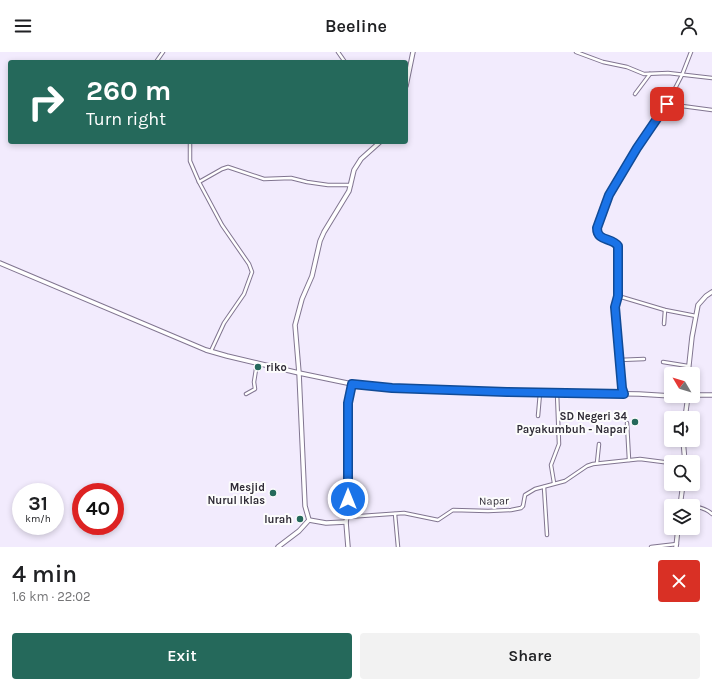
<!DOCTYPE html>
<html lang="en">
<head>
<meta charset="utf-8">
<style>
	:root { --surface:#fff; --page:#f2f2f2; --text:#202124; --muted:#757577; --accent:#25695b }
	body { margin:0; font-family:Karla,sans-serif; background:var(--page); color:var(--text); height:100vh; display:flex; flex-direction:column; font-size:15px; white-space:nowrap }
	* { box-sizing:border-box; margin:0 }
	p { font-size:13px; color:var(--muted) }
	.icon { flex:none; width:22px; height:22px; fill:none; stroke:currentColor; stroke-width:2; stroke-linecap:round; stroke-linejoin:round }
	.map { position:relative; height:495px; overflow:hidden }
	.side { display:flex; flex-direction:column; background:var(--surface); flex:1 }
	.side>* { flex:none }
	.hud { position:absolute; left:8px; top:8px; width:400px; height:84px; border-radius:4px; box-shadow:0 2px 6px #0003; background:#25695b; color:#fff; overflow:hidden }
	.needle { width:26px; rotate:308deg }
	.buttons { position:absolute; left:664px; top:315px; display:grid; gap:8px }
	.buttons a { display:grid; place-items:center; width:36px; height:36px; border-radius:4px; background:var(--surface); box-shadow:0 2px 6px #0003; font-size:20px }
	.speed { position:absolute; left:12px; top:431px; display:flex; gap:8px; font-size:20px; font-weight:700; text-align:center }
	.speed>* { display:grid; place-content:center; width:52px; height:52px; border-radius:50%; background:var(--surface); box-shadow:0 2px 6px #0003; line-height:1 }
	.speed small { font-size:10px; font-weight:400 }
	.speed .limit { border:6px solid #d22; background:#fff; color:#111 }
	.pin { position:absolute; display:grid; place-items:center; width:34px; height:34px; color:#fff; margin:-17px; border-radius:8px; box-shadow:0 2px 6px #0006 }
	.me { position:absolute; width:44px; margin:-22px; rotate:0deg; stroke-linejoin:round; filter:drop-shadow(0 0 3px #0008) }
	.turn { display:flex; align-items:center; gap:14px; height:84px; padding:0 12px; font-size:18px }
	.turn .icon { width:52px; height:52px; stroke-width:2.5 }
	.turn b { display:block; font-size:28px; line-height:34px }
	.round { display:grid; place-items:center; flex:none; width:42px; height:42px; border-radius:4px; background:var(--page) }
	.overview { display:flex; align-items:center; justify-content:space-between; height:68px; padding:0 12px }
	h1 { font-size:24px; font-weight:600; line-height:30px }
	.cta { display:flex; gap:8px; margin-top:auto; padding:8px 12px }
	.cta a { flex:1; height:46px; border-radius:4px; background:var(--accent); color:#fff; font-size:16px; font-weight:600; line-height:46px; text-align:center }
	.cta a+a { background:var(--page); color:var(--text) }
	header { display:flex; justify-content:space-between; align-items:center; height:52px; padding:0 12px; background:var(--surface); font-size:18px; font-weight:600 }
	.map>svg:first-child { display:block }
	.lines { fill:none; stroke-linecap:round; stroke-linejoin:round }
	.street-casing { stroke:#817590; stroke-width:4.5 }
	.secondary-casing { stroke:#817590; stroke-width:5.5 }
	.street { stroke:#fff; stroke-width:2.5 }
	.secondary { stroke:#fff; stroke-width:3.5 }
	.route-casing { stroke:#114b97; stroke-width:10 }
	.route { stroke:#1a73e8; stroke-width:7 }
	.poi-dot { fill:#25695b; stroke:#fcfcfc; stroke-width:1.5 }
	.labels { text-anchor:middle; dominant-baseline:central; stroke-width:4; stroke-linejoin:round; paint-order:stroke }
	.poi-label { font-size:11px; font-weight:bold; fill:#302c37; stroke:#fcfcfc; text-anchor:end }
	.street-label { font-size:11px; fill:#302c37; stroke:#fcfcfc }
</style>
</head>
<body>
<header><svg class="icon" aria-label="menu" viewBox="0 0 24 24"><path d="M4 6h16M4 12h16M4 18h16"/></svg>Beeline<svg class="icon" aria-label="person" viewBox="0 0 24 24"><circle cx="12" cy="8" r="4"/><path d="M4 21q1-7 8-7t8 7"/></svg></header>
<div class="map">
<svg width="712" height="495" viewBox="0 0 712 495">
	<rect width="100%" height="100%" fill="#f2ebfd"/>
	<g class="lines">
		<defs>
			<g id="street">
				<polyline points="338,0 345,10"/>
				<polyline points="576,0 603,10 627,15 644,22 668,21 712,26"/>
				<polyline points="156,10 163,0"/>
				<polyline points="635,42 650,22"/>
				<polyline points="667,52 712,58"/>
				<polyline points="190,90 190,109 199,130 222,173 249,212 252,220 244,242 224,271 211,299"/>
				<polyline points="199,130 222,117 228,115 264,127 291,126 307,130 328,133 351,133"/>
				<polyline points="618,244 665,258 696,264"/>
				<polyline points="664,272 665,258"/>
				<polyline points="619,308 644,307"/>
				<polyline points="663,310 688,314"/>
				<polyline points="246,342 255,337 254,330 257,311"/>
				<path d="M623,342L622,336L615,255L618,244V194C611,184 597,191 597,176L609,143L637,96L667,52L682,23L691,0"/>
				<polyline points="538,364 540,341"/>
				<polyline points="627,371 629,408"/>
				<polyline points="597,411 599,392"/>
				<polyline points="554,431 551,413 559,392 557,341"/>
				<polyline points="544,435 547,483"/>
				<path d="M680,453C690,453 705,455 712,462"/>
				<polyline points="395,462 398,495"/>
				<polyline points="347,465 404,461 438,468 453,458 488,459 511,458 521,456 523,454 525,443 535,437 565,429 587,414 593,412 640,407 671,411"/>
				<polyline points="651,495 677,492"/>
			</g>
			<g id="secondary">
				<polyline points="406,34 413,0"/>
				<polyline points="0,211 206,298 227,304 299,321 352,332 370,334 507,340 639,342 688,345 690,344"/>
				<polyline points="688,322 692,285 698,253 706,244 712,240"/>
				<polyline points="693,343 712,343"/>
				<polyline points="685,366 688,344"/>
				<polyline points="683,388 685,410"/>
				<polyline points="680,454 683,432"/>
				<polyline points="309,468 305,454 299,321 295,273 302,247 312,224 320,189 324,180 349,139 354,118 361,107 380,90"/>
				<polyline points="309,468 326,471 346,470"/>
				<polyline points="278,495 299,479 309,468"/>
				<polyline points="348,495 346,470 348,459 348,351 352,332"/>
				<polyline points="676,495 678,476"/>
			</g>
		</defs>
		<use href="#street" class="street-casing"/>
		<use href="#secondary" class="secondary-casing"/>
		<use href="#street" class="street"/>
		<use href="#secondary" class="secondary"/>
	</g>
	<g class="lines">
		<defs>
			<path id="route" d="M348,447V351L352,332L392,336L507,340L624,342L622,336L615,255L618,244V194C612,185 597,190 597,176L609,143L637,96L667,52"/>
		</defs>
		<use href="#route" class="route-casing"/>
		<use href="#route" class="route"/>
	</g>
	<g class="poi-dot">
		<circle cx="258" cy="315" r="4"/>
		<circle cx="635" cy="370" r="4"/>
		<circle cx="273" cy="441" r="4"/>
		<circle cx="300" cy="467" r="4"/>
	</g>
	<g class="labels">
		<g class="poi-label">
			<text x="266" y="315" text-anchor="start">riko</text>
			<text x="627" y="364">SD Negeri 34<tspan x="627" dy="13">Payakumbuh - Napar</tspan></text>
			<text x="265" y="435">Mesjid<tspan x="265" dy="13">Nurul Iklas</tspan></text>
			<text x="292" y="467">lurah</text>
		</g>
		<g class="street-label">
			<text transform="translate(494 449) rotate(-1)">Napar</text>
		</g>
	</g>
</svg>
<div class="buttons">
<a><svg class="needle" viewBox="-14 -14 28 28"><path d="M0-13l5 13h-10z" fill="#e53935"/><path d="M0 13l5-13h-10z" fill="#757577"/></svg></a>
<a><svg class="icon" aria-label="sound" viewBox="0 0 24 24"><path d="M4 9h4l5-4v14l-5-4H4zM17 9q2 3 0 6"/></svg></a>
<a><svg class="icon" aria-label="search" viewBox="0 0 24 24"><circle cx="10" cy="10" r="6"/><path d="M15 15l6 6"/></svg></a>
<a><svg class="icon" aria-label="layers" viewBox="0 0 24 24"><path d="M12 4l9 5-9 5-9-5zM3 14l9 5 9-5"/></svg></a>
</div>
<div class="speed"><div>31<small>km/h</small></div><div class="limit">40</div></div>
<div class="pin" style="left:667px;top:52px;background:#d93025"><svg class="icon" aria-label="arrive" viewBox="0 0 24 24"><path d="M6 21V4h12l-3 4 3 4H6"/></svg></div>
<svg class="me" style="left:348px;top:447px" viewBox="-20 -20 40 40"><circle r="17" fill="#1a73e8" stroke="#fff" stroke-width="3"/><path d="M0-11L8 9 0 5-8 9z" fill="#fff"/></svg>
<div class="hud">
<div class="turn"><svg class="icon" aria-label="right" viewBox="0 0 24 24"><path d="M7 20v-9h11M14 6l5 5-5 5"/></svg><div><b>260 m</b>Turn right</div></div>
</div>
</div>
<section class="side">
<div class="overview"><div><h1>4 min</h1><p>1.6 km · 22:02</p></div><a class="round" style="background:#d93025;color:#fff"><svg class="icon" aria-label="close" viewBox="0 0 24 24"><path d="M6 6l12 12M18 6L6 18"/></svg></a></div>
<div class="cta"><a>Exit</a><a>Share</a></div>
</section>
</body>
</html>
